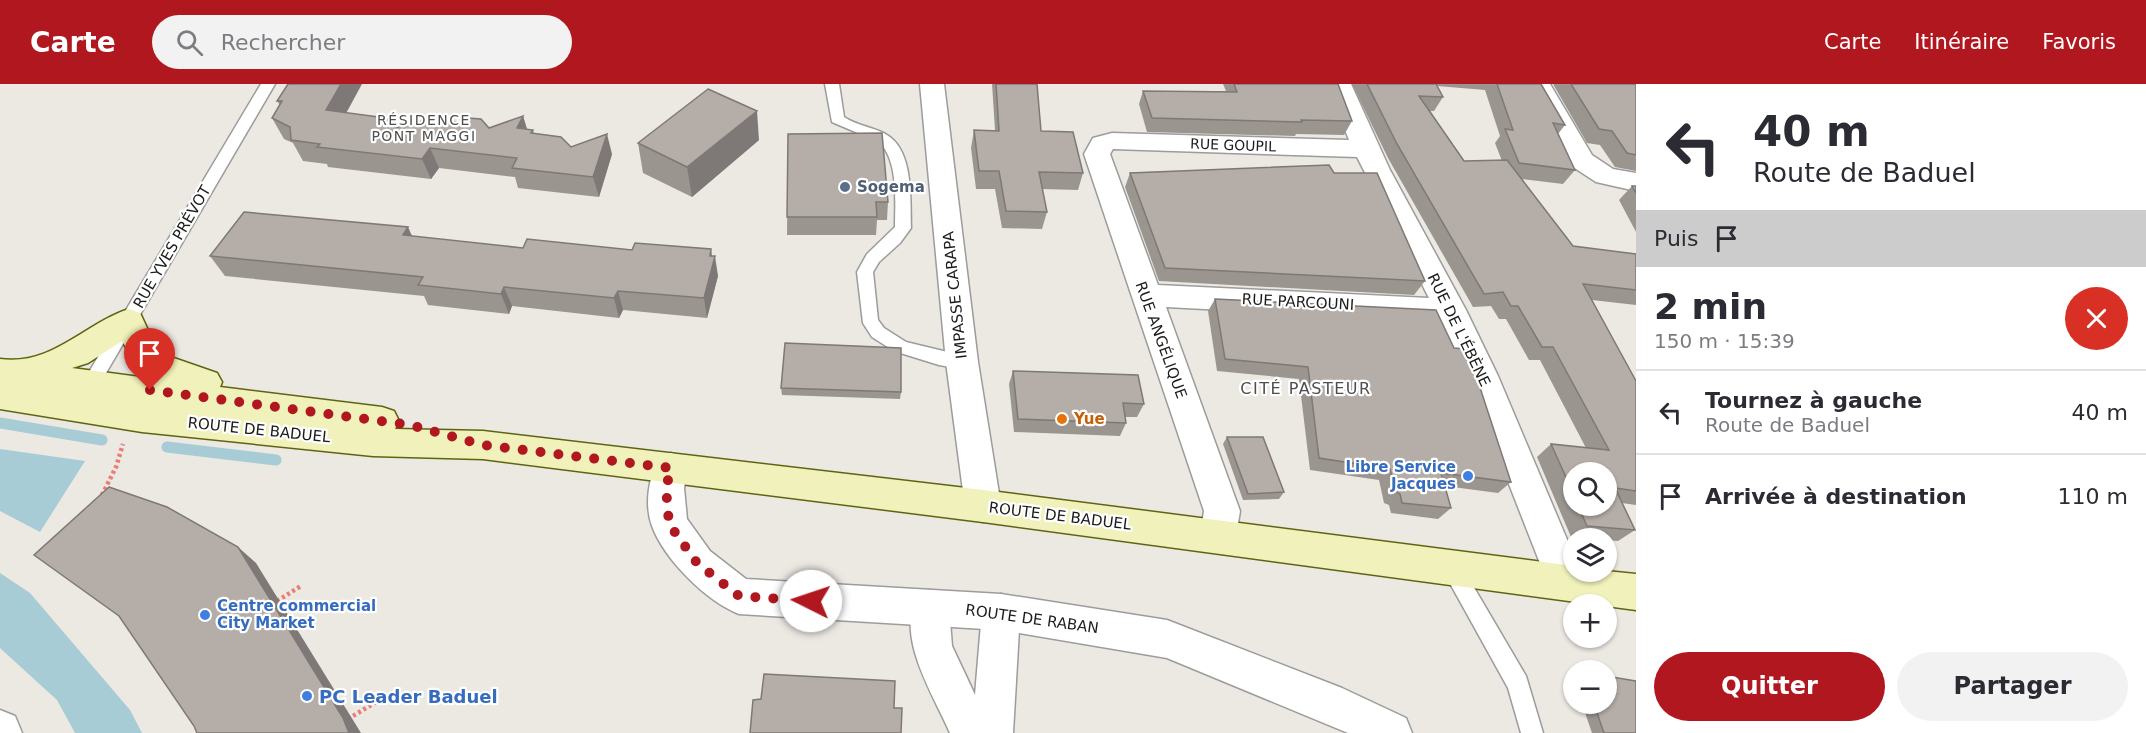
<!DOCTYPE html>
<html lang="fr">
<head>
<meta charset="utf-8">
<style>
	:root { --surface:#fff; --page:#f2f2f3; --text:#2b2b33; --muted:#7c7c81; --line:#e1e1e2; --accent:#b0171e }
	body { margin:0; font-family:"DejaVu Sans",sans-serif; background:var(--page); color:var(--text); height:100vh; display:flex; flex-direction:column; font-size:22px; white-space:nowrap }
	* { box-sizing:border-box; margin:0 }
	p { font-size:20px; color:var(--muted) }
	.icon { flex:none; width:33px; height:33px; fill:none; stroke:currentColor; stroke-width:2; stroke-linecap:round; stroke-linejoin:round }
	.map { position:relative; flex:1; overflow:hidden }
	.sheet { display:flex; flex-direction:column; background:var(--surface); width:510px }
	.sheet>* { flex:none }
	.banner { background:#fff; color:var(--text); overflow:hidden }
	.controls { position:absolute; left:1563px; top:378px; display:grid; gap:12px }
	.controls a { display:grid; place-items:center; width:54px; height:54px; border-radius:50%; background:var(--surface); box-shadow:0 2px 4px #0004; font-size:30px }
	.pin { position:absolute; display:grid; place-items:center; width:51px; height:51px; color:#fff; margin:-62px -26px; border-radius:50% 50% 50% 0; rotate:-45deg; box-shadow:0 0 6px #0007 }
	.pin .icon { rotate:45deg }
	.me { position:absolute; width:66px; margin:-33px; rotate:274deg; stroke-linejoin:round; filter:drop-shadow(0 0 4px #0008) }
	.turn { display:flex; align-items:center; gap:21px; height:126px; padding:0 18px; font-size:27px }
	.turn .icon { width:78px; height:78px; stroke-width:2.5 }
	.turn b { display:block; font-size:42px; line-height:51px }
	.then { display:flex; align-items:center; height:57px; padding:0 18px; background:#0003; gap:12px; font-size:22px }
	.round { display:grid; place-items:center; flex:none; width:63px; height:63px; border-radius:32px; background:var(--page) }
	.overview { display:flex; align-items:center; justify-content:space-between; height:102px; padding:0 18px }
	h1 { font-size:36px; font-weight:600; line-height:45px }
	.cta { display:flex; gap:12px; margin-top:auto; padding:12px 18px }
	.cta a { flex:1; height:69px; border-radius:36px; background:var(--accent); color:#fff; font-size:24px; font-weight:600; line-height:69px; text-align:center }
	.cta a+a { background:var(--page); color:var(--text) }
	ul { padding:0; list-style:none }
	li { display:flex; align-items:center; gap:18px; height:84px; padding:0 18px; border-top:2px solid var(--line) }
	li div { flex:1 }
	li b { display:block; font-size:22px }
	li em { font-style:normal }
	header { display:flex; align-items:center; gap:36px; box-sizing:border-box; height:84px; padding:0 30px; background:var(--accent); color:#fff }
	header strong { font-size:28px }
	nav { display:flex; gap:33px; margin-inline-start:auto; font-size:21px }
	.search { width:420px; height:54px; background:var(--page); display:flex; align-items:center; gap:15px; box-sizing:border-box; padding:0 21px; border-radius:33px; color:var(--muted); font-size:22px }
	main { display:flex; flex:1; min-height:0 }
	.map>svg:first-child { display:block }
	.water { fill:#a7ccd5 }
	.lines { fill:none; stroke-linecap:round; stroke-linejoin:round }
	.stream { stroke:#a7ccd5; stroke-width:11 }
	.service-casing { stroke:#9c9c9c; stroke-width:3 }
	.minor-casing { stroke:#9c9c9c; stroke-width:3 }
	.tertiary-casing { stroke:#9c9c9c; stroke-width:3 }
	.secondary-casing { stroke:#5f6411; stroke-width:3 }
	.path { stroke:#e97d76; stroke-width:4.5; stroke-dasharray:3 3; stroke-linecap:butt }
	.service { fill:#fff; fill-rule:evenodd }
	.minor { fill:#fff; fill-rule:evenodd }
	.tertiary { fill:#fff; fill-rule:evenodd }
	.secondary { fill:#f1f1bb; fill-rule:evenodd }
	.wall { fill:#9b9590; fill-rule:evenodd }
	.shaded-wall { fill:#7e7976 }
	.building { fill:#b4ada8; stroke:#7e7976; stroke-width:1.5 }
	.route { stroke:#b0171e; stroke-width:10; stroke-dasharray:0 18 }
	.service-dot { fill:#5c6f8a; stroke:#fff; stroke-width:2 }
	.food-dot { fill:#e8710a; stroke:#fff; stroke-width:2 }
	.shop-dot { fill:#3f7fe0; stroke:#fff; stroke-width:2 }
	.labels { text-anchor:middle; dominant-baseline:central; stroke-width:4.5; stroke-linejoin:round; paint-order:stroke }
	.far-neighbourhood-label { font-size:14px; letter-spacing:1.5px; fill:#4e4e4e; stroke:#fff }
	.far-street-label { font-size:14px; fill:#1b1b1b; stroke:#fff }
	.service-label { font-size:15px; font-weight:bold; fill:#4e5e75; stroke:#fff; text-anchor:start }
	.street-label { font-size:15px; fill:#1b1b1b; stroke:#fff }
	.food-label { font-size:15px; font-weight:bold; fill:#c56008; stroke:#fff; text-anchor:start }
	.shop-label { font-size:15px; font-weight:bold; fill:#366cbe; stroke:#fff; text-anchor:end }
	.neighbourhood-label { font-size:16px; letter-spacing:1.5px; fill:#4e4e4e; stroke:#fff }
	.near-shop-label { font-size:18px; font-weight:bold; fill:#366cbe; stroke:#fff; text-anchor:start }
</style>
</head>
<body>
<header>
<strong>Carte</strong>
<div class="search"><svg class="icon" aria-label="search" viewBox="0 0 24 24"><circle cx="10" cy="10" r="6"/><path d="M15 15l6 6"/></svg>Rechercher</div>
<nav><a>Carte</a><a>Itinéraire</a><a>Favoris</a></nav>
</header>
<main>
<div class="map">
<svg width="1636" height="649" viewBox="0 0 1636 649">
	<rect width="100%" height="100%" fill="#ece8e2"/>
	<g class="water">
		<polygon points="0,365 85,377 40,448 0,427"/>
		<polygon points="0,489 30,509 130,626 142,649 75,649 57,616 0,564"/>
	</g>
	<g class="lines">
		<g class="stream">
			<polyline points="0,339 102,356"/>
			<polyline points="167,363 276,376"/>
		</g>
		<defs>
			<g id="service">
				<polygon points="261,0 275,0 92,313 80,313 77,308 80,303"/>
				<path d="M825,0H839L844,33C857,42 874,43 887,51C914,67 910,117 911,144L900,159L879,178L873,188L878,236L884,244L906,258L968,273L971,278L968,283L962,285L939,281L894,267L872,253L863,239L857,188L867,170L895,143C895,118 899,77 879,58L832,38Z"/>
				<polygon points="1452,476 1459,478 1526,592 1543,649 1521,649 1508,604 1442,485 1445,478"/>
			</g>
			<g id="minor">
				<polygon points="920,0 944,0 978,278 1001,422 996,433 983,438 970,433 965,422 946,278"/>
				<path d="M1327,0H1351L1390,86L1466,226L1498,292L1574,472V488H1580L1584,498L1578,510L1565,515L1552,510L1480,326L1440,237L1166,223L1240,427L1236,452L1231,463L1218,468L1205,463L1200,452L1204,427L1084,70L1093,54L1112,49L1349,56ZM1113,65L1357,73L1429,214L1158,201L1110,70Z"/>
				<polygon points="1526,0 1550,0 1592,71 1613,85 1636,89 1636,107 1596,98 1573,83"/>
				<path d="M930,506L944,511L949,524L952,562L975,611L982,528L987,515L1001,510L1015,515L1020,528L1013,649H950C932,608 897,556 916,511Z"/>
				<polygon points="0,626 15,632 22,649 0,649"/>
			</g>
			<path id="tertiary" d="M671,369L683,374L688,384L684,404L687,435L710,467L746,495L1001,510L1167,536L1342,604L1406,634L1412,649H1348L1167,574L1001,546L739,530C706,517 664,475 652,442C644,420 649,393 659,374Z"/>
			<path id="secondary" d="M129,225L140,229L153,257L168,272L217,289L222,298L220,303L382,323L394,327L399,337L395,345L483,347L983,406L1574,482V488L1606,487L1636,490V526L983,438L483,375L373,372L142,348L0,325V275C53,282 83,240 129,225ZM122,257L138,283L155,295L72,284L88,279Z"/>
		</defs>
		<use href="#service" class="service-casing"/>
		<use href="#minor" class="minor-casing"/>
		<use href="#tertiary" class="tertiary-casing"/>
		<use href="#secondary" class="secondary-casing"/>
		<g class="path">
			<polyline points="102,411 116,383 123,360"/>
			<polyline points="277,517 301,502"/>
			<polyline points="348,635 376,618"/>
		</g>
		<use href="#service" class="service"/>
		<use href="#minor" class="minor"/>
		<use href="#tertiary" class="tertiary"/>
		<use href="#secondary" class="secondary"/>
	</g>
	<g class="wall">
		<polygon points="288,0 346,29 396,44 489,44 523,32 527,45 533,46 534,50 571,63 612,70 599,113 518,104 515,93 439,84 431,95 328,83 327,80 303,77 293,59 284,55 272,34 280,21 277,17"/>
		<polygon points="992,0 1037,0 1041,47 1083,89 1078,106 1042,105 1047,128 1042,145 1002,144 995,105 976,105 971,64 974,46 995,46"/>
		<polygon points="1223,0 1338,0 1352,37 1344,51 1296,50 1295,52 1147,48 1139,20 1143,7 1226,7"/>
		<path d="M1352,0H1541L1565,41L1558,50L1575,86L1563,100L1521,95L1573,162L1636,170V221L1592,216L1636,297V421L1622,419L1635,446L1618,457L1606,456V454L1571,453L1537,373L1551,360L1586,364L1540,276H1529L1506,235H1499L1491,222L1473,223L1388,74ZM1437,2L1485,6L1500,52L1495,59L1502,77H1464L1430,27H1434L1443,13ZM1574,388L1606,422H1574Z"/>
		<polygon points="1553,0 1636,0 1636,87 1615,83 1600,61 1587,59"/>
		<polygon points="788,50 888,118 887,136 877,136 876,151 787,151"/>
		<polygon points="759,56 692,113 643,89 638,59"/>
		<polygon points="1130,89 1334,89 1425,197 1414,211 1159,197 1125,103"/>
		<polygon points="1632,102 1636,102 1636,148 1619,116"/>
		<polygon points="412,152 523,164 632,166 712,172 718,192 707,234 623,226 619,234 512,222 509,230 428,221 424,212 225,192 210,172"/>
		<polygon points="1215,215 1511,398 1498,409 1445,402 1451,424 1438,435 1391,429 1389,421 1384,419 1379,396 1310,386 1299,295 1217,287 1208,227"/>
		<polygon points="1013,287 1144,320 1137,333 1125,333 1126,339 1120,352 1014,348 1009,300"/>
		<polygon points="781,304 901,308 900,315 782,311"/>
		<polygon points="1227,353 1284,408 1279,415 1243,416 1223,360"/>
		<polygon points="1582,620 1606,620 1636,649 1592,649"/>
	</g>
	<g class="shaded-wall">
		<polygon points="341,0 362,0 337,46 326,26"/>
		<polygon points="757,27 759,56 692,113 687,83"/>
		<polygon points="523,32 529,52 517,44"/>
		<polygon points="607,50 612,70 599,113 593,93"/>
		<polygon points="430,64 439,84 431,95 422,75"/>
		<polygon points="408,143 417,163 403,151"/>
		<polygon points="711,165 713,179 715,172 718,192 707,234 704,214"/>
		<polygon points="504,203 512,222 509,230 501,210"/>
		<polygon points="618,207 623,226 619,234 614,214"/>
		<polygon points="238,463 256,479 361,649 349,649"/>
	</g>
	<g class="building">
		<polygon points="288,0 341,0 326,26 386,34 396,44 416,37 447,40 450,37 465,39 468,34 481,35 489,44 523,32 517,44 533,46 531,49 561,53 571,63 607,50 593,93 512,84 517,74 430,64 422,75 317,63 320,60 291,56 290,43 272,34 282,17 277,17"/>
		<polygon points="996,0 1037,0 1041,47 1073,48 1083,89 1039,88 1047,128 1006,127 999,87 979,87 974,46 999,47"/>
		<polygon points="1234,0 1338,0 1352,37 1301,36 1302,38 1152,34 1143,7 1237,8"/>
		<polygon points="1367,0 1436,0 1443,13 1419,12 1464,77 1507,76 1573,162 1636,170 1636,206 1583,200 1636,297 1636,407 1615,404 1635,446 1587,442 1578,422 1606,422 1606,388 1574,388 1574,411 1551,360 1609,366 1553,263 1542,263 1518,222 1511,222 1503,208 1484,210 1397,60"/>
		<polygon points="1497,0 1541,0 1565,41 1553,39 1575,86 1519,79 1505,45 1513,46"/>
		<polygon points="1571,0 1636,0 1636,71 1627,69 1612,47 1599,45"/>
		<polygon points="708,5 757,27 687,83 638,59"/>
		<polygon points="882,49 888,118 876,118 877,133 787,133 788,50"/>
		<polygon points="1329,81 1334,89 1377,89 1425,197 1165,184 1130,89"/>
		<polygon points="1632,102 1636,102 1636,109"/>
		<polygon points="244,128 408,143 403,151 523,164 527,155 632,166 635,159 711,165 710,172 715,172 704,214 618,207 614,214 504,203 501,210 418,201 423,193 210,172"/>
		<polygon points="1215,215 1436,226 1454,264 1467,265 1468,267 1511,398 1441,389 1451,424 1402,419 1400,410 1396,408 1390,385 1319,374 1308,283 1225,275"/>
		<polygon points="785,259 901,264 901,308 781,304"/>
		<polygon points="1013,287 1138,291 1144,320 1123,319 1126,339 1018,335"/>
		<polygon points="1227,353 1263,353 1284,408 1248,410"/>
		<polygon points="109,403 167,423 238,463 343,634 349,649 197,649 194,642 119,532 34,471"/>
		<polygon points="764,590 895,597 894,624 902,624 901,649 750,649 753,616 761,615"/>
		<polygon points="1606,592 1636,597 1636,649 1604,649 1594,620 1606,620"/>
	</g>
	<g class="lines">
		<polyline class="route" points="150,306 410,341 483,361 671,384 666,404 669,440 697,479 739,512 811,517"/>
	</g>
	<circle class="service-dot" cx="845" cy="103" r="6"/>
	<circle class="food-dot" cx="1062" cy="335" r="6"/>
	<g class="shop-dot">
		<circle cx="1468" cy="392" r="6"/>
		<circle cx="205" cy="531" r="6"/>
		<circle cx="307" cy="612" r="6"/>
	</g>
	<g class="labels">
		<g class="far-neighbourhood-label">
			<text x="424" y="36">RÉSIDENCE<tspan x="424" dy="16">PONT MAGGI</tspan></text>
		</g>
		<g class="far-street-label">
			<text transform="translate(1233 61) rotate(2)">RUE GOUPIL</text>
		</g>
		<g class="service-label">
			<text x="857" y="103">Sogema</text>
		</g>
		<g class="street-label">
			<text transform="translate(172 163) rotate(-60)">RUE YVES PRÉVOT</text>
			<text transform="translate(955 211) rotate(-96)">IMPASSE CARAPA</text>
			<text transform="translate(1298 218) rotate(3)">RUE PARCOUNI</text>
			<text transform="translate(1459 246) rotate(64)">RUE DE L'ÉBÈNE</text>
			<text transform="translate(1161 256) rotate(70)">RUE ANGÉLIQUE</text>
			<text transform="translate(259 346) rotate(6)">ROUTE DE BADUEL</text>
			<text transform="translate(1060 432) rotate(7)">ROUTE DE BADUEL</text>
			<text transform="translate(1032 535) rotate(8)">ROUTE DE RABAN</text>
		</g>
		<g class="food-label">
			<text x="1074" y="335">Yue</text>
		</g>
		<g class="shop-label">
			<text x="1456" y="383">Libre Service<tspan x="1456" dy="17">Jacques</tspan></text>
			<text x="217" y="522" text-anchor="start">Centre commercial<tspan x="217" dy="17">City Market</tspan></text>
		</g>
		<g class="neighbourhood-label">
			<text x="1306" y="304">CITÉ PASTEUR</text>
		</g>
		<g class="near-shop-label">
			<text x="319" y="612">PC Leader Baduel</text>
		</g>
	</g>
</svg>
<div class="controls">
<a><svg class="icon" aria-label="search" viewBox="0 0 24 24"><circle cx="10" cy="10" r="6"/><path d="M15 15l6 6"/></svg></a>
<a><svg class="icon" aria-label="layers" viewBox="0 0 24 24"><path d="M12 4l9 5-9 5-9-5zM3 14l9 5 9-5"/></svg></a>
<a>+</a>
<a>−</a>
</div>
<div class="pin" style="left:150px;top:306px;background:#d93025"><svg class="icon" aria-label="arrive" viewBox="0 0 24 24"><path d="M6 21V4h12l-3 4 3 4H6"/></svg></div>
<svg class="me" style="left:811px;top:517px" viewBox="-20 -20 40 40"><circle r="19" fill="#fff"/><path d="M0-13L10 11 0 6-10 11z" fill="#b0171e"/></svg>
</div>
<section class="sheet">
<div class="banner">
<div class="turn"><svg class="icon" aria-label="left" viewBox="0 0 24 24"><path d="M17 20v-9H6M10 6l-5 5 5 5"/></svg><div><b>40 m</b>Route de Baduel</div></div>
<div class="then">Puis<svg class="icon" aria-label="arrive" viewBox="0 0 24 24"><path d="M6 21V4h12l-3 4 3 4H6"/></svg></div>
</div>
<div class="overview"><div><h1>2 min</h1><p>150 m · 15:39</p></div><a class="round" style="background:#d93025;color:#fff"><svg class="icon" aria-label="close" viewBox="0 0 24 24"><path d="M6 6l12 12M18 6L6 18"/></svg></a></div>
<ul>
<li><svg class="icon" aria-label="left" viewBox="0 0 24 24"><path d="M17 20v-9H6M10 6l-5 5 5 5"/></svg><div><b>Tournez à gauche</b><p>Route de Baduel</p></div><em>40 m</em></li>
<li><svg class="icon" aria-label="arrive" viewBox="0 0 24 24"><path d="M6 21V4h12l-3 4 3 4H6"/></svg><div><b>Arrivée à destination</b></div><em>110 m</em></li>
</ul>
<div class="cta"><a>Quitter</a><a>Partager</a></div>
</section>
</main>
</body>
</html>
